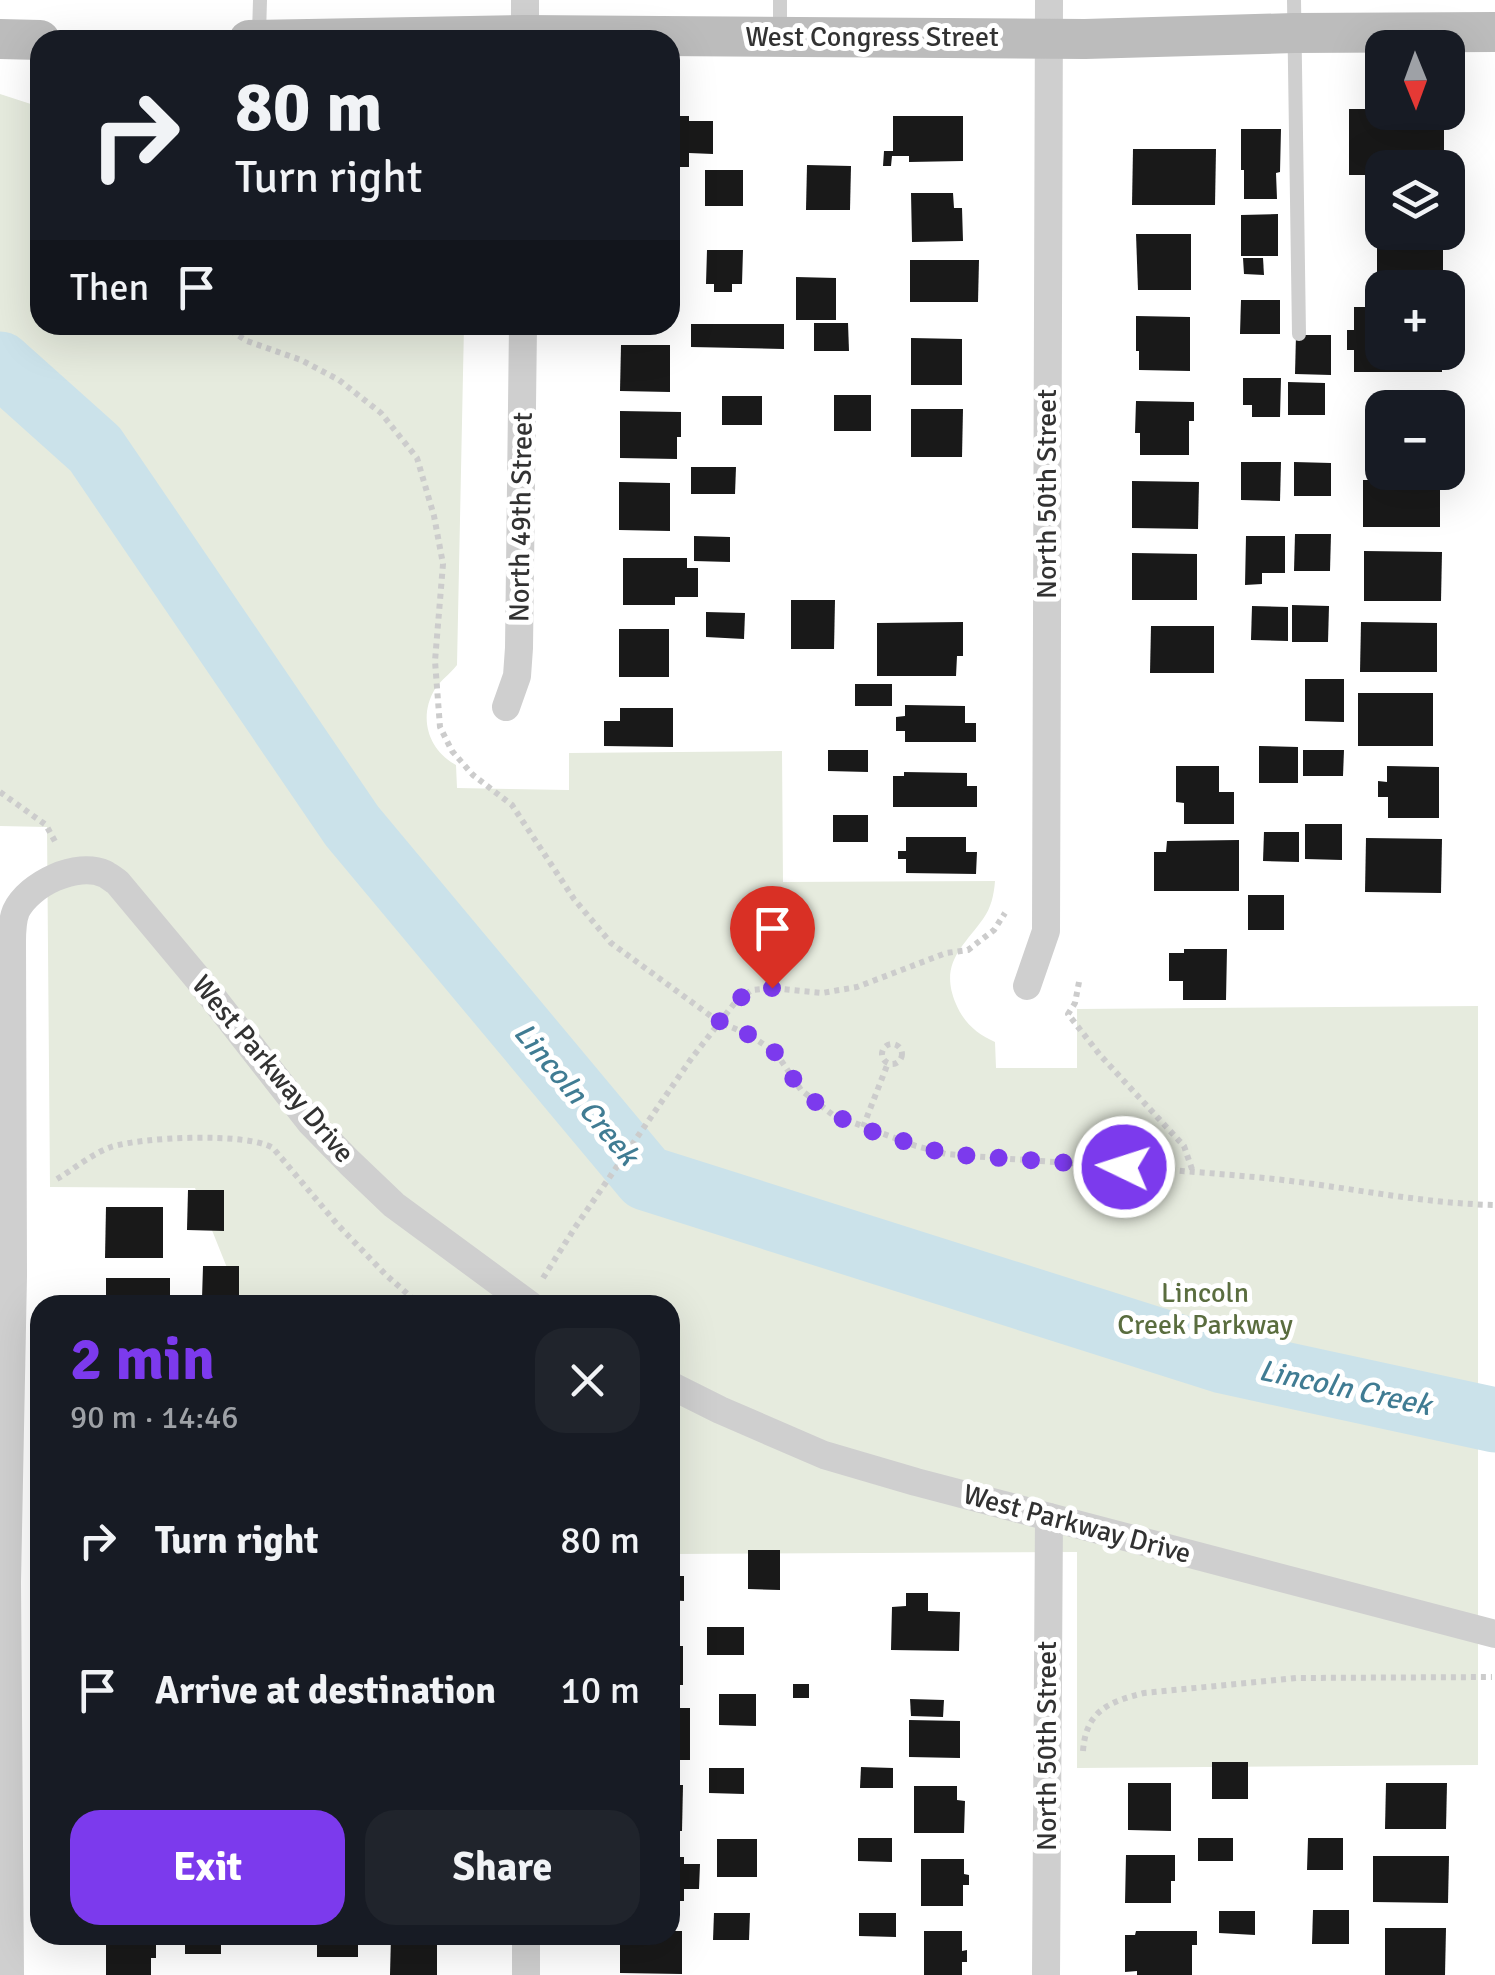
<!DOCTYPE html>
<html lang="en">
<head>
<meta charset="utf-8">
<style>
	:root { --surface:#171b24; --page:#20242c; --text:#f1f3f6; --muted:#9ea1a6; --accent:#7c3aed }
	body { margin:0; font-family:Signika,sans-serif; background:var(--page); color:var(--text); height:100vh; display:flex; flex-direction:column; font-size:38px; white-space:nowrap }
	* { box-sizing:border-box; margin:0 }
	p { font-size:32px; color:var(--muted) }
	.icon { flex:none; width:55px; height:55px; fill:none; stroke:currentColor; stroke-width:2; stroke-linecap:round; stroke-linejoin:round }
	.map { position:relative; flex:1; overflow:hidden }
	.panel { position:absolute; left:30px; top:1295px; width:650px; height:650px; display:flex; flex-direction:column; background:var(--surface); border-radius:30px; box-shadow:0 10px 40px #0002 }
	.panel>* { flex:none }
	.top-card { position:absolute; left:30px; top:30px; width:650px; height:305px; border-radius:30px; box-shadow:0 10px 40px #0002; background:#171b24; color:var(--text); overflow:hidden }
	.needle { width:65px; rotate:179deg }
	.fabs { position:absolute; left:1365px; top:30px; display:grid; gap:20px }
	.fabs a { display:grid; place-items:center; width:100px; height:100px; border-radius:20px; background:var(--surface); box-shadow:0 10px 40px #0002; font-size:50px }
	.pin { position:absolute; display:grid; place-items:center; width:85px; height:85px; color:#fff; margin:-102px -42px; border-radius:50% 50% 50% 0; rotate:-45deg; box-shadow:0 0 10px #0007 }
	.pin .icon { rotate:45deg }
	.me { position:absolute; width:110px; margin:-55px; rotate:274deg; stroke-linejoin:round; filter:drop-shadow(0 0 8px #0008) }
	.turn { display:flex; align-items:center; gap:35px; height:210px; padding:0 40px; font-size:45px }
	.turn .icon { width:130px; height:130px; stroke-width:2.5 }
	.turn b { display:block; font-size:70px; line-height:85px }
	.then { display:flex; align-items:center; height:95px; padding:0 40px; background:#0003; gap:20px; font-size:38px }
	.round { display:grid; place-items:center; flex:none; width:105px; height:105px; border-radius:30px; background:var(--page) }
	.head { display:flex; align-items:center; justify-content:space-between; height:170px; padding:0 40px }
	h1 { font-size:60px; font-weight:700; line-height:75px; color:var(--accent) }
	.primary-button { display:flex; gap:20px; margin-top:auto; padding:20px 40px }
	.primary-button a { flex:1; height:115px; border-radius:30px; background:var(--accent); color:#fff; font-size:40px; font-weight:700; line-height:115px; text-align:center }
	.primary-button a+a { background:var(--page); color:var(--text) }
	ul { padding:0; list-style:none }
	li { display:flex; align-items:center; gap:30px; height:150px; padding:0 40px }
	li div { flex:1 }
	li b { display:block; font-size:38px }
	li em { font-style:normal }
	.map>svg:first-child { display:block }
	.green { fill:#e6ebde }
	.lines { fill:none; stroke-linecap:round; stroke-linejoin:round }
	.river { stroke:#cbe2ea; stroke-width:65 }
	.building { fill:#191919 }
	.path { stroke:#ccc; stroke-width:6; stroke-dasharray:5 5; stroke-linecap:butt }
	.lane { stroke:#cfcfcf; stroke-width:14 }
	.street { stroke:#cfcfcf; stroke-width:28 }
	.secondary { stroke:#bcbcbc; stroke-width:40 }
	.route { stroke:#7c3aed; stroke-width:18; stroke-dasharray:0 32.4 }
	.labels { text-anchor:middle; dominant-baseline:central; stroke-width:10; stroke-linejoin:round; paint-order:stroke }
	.street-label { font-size:28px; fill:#323232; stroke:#fff }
	.park-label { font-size:28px; fill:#5a6d3f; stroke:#fff }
	.water-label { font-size:30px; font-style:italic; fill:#407c93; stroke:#fff }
</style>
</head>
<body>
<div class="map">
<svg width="1495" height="1975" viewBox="0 0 1495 1975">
	<rect width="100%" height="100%" fill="#fff"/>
	<path class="green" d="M0,94L40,107V325H464L457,665C450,674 441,680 435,689C418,717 428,750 456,765L457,788L569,790V753L782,751L783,882L995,881C994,895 991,908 983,919C962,948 939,964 956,1004C964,1023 977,1034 995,1042L996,1068H1077V1009L1478,1006V1765L1077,1768V1552L670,1554V1305H242L195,1188L50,1187L47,827L0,826Z"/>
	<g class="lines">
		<polyline class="river" points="0,364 95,449 352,826 646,1178 1223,1361 1495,1420"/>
	</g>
	<g class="building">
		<polygon points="1349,109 1382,109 1382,112 1444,112 1444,168 1382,168 1382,175 1349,175"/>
		<polygon points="670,116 689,116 689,121 713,121 713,154 689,153 689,167 670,167"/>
		<polygon points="893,116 963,116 963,161 909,162 909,156 892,156 891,166 883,166 884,151 893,151"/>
		<polygon points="1241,129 1281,129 1280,172 1276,173 1277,199 1244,199 1244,170 1241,170"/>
		<polygon points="1133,149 1216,149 1215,205 1132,205"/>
		<polygon points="807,165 851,166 850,210 806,210"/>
		<rect x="705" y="170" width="38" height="36"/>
		<polygon points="1377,189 1382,189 1382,232 1443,232 1443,287 1377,286"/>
		<polygon points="911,193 953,193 954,208 962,208 963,241 912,242"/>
		<polygon points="1278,214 1278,256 1241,256 1241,215"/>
		<polygon points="1136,234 1191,234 1191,290 1138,290"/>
		<polygon points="707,250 743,250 742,284 732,284 732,292 714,292 714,284 706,284"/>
		<polygon points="1243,258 1263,258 1264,275 1244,274"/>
		<polygon points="910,260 979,260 978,302 910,302"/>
		<polygon points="796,277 836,278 836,320 796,320"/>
		<polygon points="1241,300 1280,300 1280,334 1240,334"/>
		<polygon points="1354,307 1382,307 1382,352 1442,352 1442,372 1354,372 1354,350 1347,350 1347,330 1354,330"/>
		<polygon points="1136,316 1190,317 1190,371 1139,370 1139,351 1136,351"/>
		<polygon points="814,323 848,323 849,351 814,351"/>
		<polygon points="691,324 784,324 784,349 691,347"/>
		<polygon points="1296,335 1331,335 1331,375 1295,374"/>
		<polygon points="911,338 962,339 962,385 911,385"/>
		<polygon points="621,345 670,345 670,392 620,391"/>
		<polygon points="1243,378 1281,378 1280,417 1252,417 1252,405 1243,405"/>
		<polygon points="1288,382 1325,383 1325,415 1288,415"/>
		<polygon points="1389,391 1443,391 1443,408 1382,408 1382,431 1377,431 1377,397 1389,396"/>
		<rect x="834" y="395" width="37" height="36"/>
		<rect x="722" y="396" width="40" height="29"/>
		<polygon points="1136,401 1194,402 1194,421 1189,421 1189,455 1140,455 1140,433 1135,433"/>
		<polygon points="911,409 963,409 962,457 911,457"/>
		<polygon points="620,411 681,412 681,437 677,437 677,459 620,458"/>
		<polygon points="1241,462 1281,462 1280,501 1241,500"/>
		<polygon points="1294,462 1331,463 1331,496 1294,496"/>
		<polygon points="691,467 736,467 735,494 691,494"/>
		<rect x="1363" y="480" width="77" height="47"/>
		<polygon points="1132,481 1199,482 1198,529 1132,528"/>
		<polygon points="619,482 670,483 670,531 619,530"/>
		<polygon points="1295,534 1331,534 1330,571 1294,571"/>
		<polygon points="694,536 730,537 730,562 694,561"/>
		<polygon points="1246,536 1285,536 1285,573 1262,573 1262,584 1245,585"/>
		<polygon points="1364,551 1442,552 1441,601 1364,601"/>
		<polygon points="1132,553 1197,554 1197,600 1132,600"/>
		<polygon points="623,558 687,558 687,568 698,568 698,597 675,597 675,605 623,605"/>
		<polygon points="791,600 835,600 834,649 791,649"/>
		<polygon points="1292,605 1329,606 1328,642 1292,642"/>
		<polygon points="1252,606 1288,607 1288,641 1251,640"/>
		<polygon points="706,612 745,613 744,639 706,637"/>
		<polygon points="963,622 963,656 957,656 956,676 877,676 877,623"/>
		<polygon points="1361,622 1437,623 1437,672 1360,672"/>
		<polygon points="1151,626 1214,626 1214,673 1150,673"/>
		<rect x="619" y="629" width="50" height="48"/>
		<polygon points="1305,679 1344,679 1344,722 1305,721"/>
		<rect x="855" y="684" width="37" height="22"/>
		<rect x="1358" y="693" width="75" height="53"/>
		<polygon points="905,705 965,706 965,723 976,723 976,742 905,742 905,731 896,731 896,717 905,716"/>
		<polygon points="620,708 673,708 673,747 604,746 604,721 620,721"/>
		<polygon points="1259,746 1298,747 1298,783 1259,783"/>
		<polygon points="828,750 868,750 868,772 828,771"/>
		<polygon points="1303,750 1344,750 1343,776 1303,776"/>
		<polygon points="1176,766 1219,766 1219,792 1234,792 1234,824 1184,824 1184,803 1176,802"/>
		<polygon points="1387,766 1439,767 1439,818 1388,818 1388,797 1378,797 1378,781 1387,782"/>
		<polygon points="904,772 967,773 967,786 977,786 977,807 893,807 893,776 904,776"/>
		<rect x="833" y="815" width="35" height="27"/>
		<polygon points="1305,824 1342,824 1342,860 1305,859"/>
		<polygon points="1264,832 1299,832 1299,862 1263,861"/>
		<polygon points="906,837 966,837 966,852 977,852 976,874 906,873 906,859 898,859 898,851 906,851"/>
		<polygon points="1366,838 1442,839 1441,893 1365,892"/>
		<polygon points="1239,840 1239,891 1154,891 1154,852 1166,852 1167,841"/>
		<rect x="1248" y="895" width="36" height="35"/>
		<polygon points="1184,949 1227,949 1226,1000 1183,1000 1183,981 1169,981 1169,953 1184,953"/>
		<polygon points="188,1190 224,1190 224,1231 187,1230"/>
		<polygon points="106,1207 163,1207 163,1258 105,1258"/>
		<polygon points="203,1266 239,1266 239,1299 202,1299"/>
		<rect x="106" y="1278" width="64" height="27"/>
		<polygon points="748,1550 780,1550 780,1590 748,1589"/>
		<polygon points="670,1576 684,1576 684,1601 670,1600"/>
		<polygon points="906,1593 928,1593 928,1611 960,1612 959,1651 891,1650 892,1607 906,1606"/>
		<rect x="707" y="1627" width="37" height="28"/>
		<rect x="670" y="1646" width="13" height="39"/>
		<rect x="793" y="1684" width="16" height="14"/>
		<polygon points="719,1694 756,1694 756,1726 719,1725"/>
		<polygon points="910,1699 944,1700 943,1717 911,1716"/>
		<rect x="670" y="1708" width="20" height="52"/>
		<polygon points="909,1720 960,1721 960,1758 909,1757"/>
		<rect x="1212" y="1762" width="36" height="37"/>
		<polygon points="861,1767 893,1768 893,1788 860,1788"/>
		<polygon points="709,1768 744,1768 744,1794 709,1793"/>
		<polygon points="1128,1783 1171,1783 1171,1831 1128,1830"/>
		<polygon points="1386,1783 1447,1783 1446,1829 1385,1829"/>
		<polygon points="670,1785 683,1785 682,1831 670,1831"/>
		<polygon points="914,1786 957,1786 957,1800 965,1801 964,1833 914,1833"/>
		<polygon points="858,1838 892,1838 892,1862 858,1861"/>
		<rect x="1198" y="1838" width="35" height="23"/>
		<polygon points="1308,1838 1343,1838 1343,1870 1307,1870"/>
		<rect x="717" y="1839" width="40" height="38"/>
		<polygon points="1126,1855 1175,1855 1175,1881 1171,1881 1171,1903 1125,1903"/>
		<polygon points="1373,1856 1449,1856 1448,1903 1373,1902"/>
		<polygon points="670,1857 684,1857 684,1864 700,1864 699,1889 684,1889 684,1901 670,1901"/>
		<polygon points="921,1859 964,1859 964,1874 969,1875 969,1885 963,1885 963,1906 921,1906"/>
		<polygon points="1313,1910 1349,1910 1349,1944 1312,1944"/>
		<polygon points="1219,1911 1255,1911 1255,1935 1219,1933"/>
		<polygon points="714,1913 750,1913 749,1940 713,1940"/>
		<polygon points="859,1913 896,1913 896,1937 859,1936"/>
		<polygon points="1385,1928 1446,1928 1445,1975 1385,1975"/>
		<polygon points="670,1931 682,1931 682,1974 620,1973 620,1935 670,1935"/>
		<polygon points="924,1931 962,1931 962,1951 967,1950 967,1962 962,1962 962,1975 924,1975"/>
		<polygon points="1136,1931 1197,1931 1197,1945 1192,1945 1192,1975 1137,1975 1137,1971 1125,1972 1125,1935 1135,1935"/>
		<polygon points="106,1935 152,1935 152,1941 156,1941 156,1958 151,1958 151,1975 106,1975"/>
		<rect x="185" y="1935" width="36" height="19"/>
		<rect x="317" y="1935" width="41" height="22"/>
		<polygon points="391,1935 437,1935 437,1975 390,1975"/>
	</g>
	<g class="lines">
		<g class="path">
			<path d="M222,325L247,341L301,360L339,380L381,413L417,458L434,516L443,564L435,661L440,727L452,751L473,775L512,805L574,899L611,943L719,1022L750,1035L776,1053L801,1090L833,1115L916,1146L946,1154C1055,1163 1165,1168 1274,1179C1347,1187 1419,1203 1493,1205"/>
			<polyline points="0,792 46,825 57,845"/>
			<polyline points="1079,982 1075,1003 1068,1014 1100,1055 1184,1146 1193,1172"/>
			<circle cx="892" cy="1054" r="10"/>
			<polyline points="863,1127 888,1063"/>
			<path d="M57,1179C74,1169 93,1153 111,1147C141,1137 247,1132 273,1148L337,1224L385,1274L420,1305"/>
			<polyline points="543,1278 576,1226 691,1059 737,1000 752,990 771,988 822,993 857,987 946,953 968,950 994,930 1005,913"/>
			<path d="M1083,1751C1086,1711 1108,1702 1144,1693L1297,1678L1492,1677"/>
		</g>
		<g class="lane">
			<polyline points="1294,0 1299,334"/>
			<polyline points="259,34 260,0"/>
			<polyline points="780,35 780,0"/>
		</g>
		<g class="street">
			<polyline points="525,40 525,0"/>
			<polyline points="506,707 517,676 519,648 523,325"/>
			<polyline points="1027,986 1046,931 1049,0"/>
			<polyline points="670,1385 720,1410 824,1455 916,1482 1495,1634"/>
			<polyline points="526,1935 526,1975"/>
			<path d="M10,1975L7,1582L13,1276L12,942C12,932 12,921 16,911C29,884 77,861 105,874C107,875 116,881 118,883L199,980L311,1123L350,1163L394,1205L530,1305"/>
			<polyline points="1046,1975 1049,1517"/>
		</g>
		<g class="secondary">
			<polyline points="0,39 40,40"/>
			<polyline points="249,40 525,35 1085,39 1294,33 1495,32"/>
		</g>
	</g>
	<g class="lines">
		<path class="route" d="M772,988C741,991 738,999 719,1022L750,1035L776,1053L801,1090L814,1101L833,1115L874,1132L946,1154L1124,1167"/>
	</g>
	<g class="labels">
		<g class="street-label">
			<text x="872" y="37">West Congress Street</text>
			<text transform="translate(1047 494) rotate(-90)">North 50th Street</text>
			<text transform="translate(521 517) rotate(-89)">North 49th Street</text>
			<text transform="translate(273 1069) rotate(50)">West Parkway Drive</text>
			<text transform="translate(1077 1524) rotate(15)">West Parkway Drive</text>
			<text transform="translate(1047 1746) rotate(-90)">North 50th Street</text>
		</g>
		<g class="park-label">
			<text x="1205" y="1293">Lincoln<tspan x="1205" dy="32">Creek Parkway</tspan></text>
		</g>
		<g class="water-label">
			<text transform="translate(576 1094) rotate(50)">Lincoln Creek</text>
			<text transform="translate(1345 1388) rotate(12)">Lincoln Creek</text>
		</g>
	</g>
</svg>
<div class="fabs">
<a><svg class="needle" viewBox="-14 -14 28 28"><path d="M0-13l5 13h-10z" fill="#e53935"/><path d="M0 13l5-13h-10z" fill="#9ea1a6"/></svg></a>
<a><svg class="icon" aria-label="layers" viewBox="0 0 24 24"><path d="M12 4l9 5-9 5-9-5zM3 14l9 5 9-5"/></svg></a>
<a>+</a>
<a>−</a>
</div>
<div class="pin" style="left:772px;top:988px;background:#d93025"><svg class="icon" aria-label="arrive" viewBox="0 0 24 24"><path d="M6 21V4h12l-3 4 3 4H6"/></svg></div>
<svg class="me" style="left:1124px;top:1167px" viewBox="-20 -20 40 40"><circle r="17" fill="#7c3aed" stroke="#fff" stroke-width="3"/><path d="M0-11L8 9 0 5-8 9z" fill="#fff"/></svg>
<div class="top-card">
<div class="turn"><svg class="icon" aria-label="right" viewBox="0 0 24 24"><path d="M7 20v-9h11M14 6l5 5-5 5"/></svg><div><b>80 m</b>Turn right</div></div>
<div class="then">Then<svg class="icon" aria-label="arrive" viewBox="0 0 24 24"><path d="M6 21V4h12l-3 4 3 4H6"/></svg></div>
</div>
<section class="panel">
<div class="head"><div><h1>2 min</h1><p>90 m · 14:46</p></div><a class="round"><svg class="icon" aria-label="close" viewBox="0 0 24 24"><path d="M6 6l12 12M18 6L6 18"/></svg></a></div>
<ul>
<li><svg class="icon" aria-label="right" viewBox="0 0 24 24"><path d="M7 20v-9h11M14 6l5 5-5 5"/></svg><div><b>Turn right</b></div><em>80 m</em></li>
<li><svg class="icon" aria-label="arrive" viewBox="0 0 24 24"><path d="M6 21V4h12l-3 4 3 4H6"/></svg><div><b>Arrive at destination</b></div><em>10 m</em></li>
</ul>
<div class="primary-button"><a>Exit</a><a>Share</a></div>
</section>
</div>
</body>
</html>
